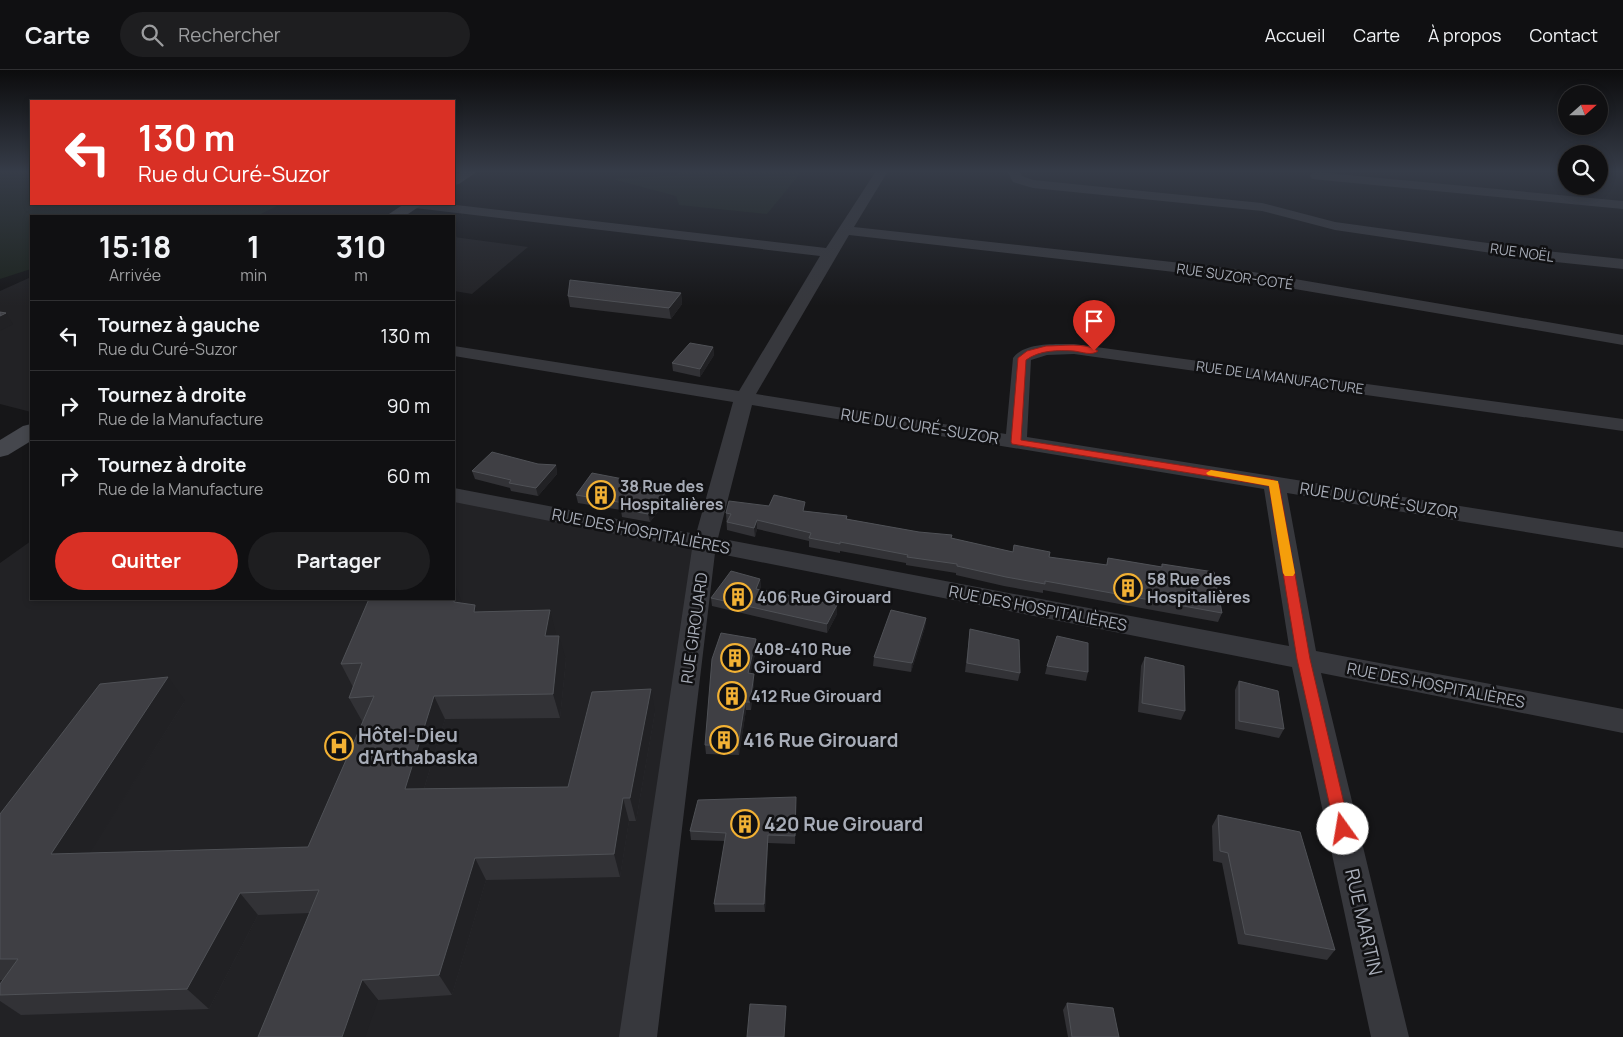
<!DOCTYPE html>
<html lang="fr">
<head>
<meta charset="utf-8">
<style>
	:root { --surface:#101012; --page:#1e1e20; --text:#f1f3f6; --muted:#9c9d9f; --line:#303032; --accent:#d93025 }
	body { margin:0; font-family:Manrope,sans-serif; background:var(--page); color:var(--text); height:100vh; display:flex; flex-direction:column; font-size:19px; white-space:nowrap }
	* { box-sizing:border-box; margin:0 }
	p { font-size:16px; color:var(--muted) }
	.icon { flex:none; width:28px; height:28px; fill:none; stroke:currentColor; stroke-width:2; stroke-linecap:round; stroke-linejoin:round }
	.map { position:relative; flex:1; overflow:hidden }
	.sheet { position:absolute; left:30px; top:145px; width:425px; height:385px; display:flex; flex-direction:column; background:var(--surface); border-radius:0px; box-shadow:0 2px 8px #0003,0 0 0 1px var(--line) }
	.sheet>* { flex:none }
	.guide { position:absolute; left:30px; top:30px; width:425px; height:105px; border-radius:0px; box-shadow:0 2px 8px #0003,0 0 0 1px var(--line); background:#d93025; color:#fff; overflow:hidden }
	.needle { width:32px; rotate:69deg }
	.fabs { position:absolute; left:1558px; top:15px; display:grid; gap:10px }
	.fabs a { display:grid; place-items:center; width:50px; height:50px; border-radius:50%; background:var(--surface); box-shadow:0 2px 8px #0003,0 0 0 1px var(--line); font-size:25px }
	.pin { position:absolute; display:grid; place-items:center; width:42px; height:42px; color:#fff; margin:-51px -21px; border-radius:50% 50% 50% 0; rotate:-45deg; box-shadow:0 0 5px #0007 }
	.pin .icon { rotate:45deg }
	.me { position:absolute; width:55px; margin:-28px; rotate:347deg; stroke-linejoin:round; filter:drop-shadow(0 0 4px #0008) }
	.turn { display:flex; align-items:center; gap:18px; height:105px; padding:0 25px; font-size:22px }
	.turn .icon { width:65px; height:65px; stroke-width:2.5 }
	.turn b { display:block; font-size:35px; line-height:42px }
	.eta { display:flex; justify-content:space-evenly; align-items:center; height:85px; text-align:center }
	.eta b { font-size:30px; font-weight:700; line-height:35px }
	.primary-button { display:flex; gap:10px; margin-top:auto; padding:10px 25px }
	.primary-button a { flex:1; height:58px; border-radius:30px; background:var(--accent); color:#fff; font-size:20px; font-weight:700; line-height:58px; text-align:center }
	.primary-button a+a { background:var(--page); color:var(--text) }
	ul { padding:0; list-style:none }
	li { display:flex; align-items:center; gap:15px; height:70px; padding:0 25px; border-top:1px solid var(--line) }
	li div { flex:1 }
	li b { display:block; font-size:19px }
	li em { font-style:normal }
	header { display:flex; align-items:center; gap:30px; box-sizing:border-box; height:70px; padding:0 25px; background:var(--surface); border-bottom:1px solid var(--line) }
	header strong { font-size:24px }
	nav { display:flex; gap:28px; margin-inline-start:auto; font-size:18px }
	.search { width:350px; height:45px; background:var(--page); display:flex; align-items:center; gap:12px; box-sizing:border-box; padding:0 18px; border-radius:28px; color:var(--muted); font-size:19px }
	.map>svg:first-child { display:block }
	.built { fill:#222225 }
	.green { fill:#1c231d }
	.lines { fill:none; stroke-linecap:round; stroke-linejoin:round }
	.street { fill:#37383d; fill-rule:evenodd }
	.secondary { fill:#45474d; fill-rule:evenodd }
	.wall { fill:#323236 }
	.shaded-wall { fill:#212124 }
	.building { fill:#3f3f44; stroke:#4f5156 }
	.route { fill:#d93025; stroke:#8d1f18 }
	.slow { fill:#f59e0b }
	.labels { text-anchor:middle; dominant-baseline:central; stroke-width:5; stroke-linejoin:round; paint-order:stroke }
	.far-street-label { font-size:14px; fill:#a8adb8; stroke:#111113 }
	.street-label { font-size:16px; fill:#a8adb8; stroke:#111113 }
	.poi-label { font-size:16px; font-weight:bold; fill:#a8adb8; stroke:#111113; text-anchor:start }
	.near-poi-label { font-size:19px; font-weight:bold; fill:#a8adb8; stroke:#111113; text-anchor:start }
	.near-street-label { font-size:19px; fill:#a8adb8; stroke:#111113 }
</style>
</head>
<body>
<header>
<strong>Carte</strong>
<div class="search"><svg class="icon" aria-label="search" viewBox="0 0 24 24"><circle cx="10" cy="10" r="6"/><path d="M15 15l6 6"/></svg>Rechercher</div>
<nav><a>Accueil</a><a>Carte</a><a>À propos</a><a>Contact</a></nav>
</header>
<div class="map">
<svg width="1623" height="967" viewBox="0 0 1623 967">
	<rect width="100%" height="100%" fill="#161618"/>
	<g class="built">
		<polygon points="454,167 528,177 472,224 454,221"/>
		<polygon points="31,207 31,342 0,334 0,221"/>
		<polygon points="454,425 705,473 638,967 0,967 0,493 31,471 31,529 454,529"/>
	</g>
	<g class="green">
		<polygon points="0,101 31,101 31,134 281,134 257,146 31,146 31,199 0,209"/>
		<polygon points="679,101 802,101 767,144 679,135 676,126 612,109 678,105"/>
	</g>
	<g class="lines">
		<g class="street">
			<path d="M876,101H888L854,157L1236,199L1623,265V275L1236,209L849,165L756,324L1006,364L1013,288C1024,272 1056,274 1074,274L1623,349V361L1074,284L1047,285L1031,290L1027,367L1623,462V478L1287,423L1316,581L1623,639V663L1321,603L1409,967H1371L1292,597L715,483L657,967H619L692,479L454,432V418L696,464L733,332L454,286V276L739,321L820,186L415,138L408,134H448L826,178ZM752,335L1264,419L1289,576L718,468Z"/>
			<polygon points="1007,101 1019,101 1022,106 1033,110 1262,133 1335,152 1546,181 1623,189 1623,199 1546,191 1335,160 1262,141 1033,118 1013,112"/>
			<polygon points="1316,102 1623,131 1623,139 1312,109 1310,106 1312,103"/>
		</g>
		<g class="secondary">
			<polygon points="461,101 478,101 459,114 454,115 454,105"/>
			<polygon points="404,134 423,134 405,146 386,146"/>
			<polygon points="31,354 31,371 8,385 0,387 0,370 23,356"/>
		</g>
	</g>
	<g class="wall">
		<polygon points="681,223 682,234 671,249 570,237 568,226"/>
		<polygon points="713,277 714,285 700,307 673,301 672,293"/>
		<polygon points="556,395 557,404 538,426 511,421 510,418 475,409 472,401"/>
		<polygon points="623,409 624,415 667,430 650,452 622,447 621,440 578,433 576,425"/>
		<polygon points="805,441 847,446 847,449 951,468 1013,482 1106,495 1108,488 1161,497 1162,494 1222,543 1218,552 1043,520 1043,523 1004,516 956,505 956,503 906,495 906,493 840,481 840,483 809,477 809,471 757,459 755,467 727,460 726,443"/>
		<polygon points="760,509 761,518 760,519 837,535 837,544 827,563 712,536 711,528"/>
		<polygon points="462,533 475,535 477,542 556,564 556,566 566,590 560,648 445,649 424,719 568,717 655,642 636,751 629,751 620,807 486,810 452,925 378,930 310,843 258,845 209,939 21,945 0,931 0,914 3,910 0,910 0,744 185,631 89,783 308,777 363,651 362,651 349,628 353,617 341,594"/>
		<polygon points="926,548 925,557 911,602 873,596 874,587"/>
		<polygon points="970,559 1020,603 1018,611 965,602"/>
		<polygon points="757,577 750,603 754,604 754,612 751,640 746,640 739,685 706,684 705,675"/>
		<polygon points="1145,587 1185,641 1181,650 1138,642 1141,596"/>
		<polygon points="1047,596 1088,602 1086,611 1045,604"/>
		<polygon points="1239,611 1284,659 1279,668 1235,659 1235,620"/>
		<polygon points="796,735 795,774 768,773 765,842 715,842 714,834 725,771 691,770 690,761"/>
		<polygon points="1218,745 1335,880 1327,890 1238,874 1222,793 1213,791 1212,756"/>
		<polygon points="1067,933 1119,967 1068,967 1063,940"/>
	</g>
	<g class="shaded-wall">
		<polygon points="454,158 457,169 454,172"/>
		<polygon points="681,223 682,234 671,249 669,238"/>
		<polygon points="6,243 13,254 0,261 0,246"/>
		<polygon points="713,277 714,285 700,307 700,299"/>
		<polygon points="556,395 557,404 538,426 536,418"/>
		<polygon points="666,422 667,430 650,452 648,444"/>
		<polygon points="757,450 757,459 755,467 754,458"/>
		<polygon points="760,509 761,518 757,527 756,519"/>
		<polygon points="455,514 464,538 454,532"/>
		<polygon points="475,535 483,559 474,542"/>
		<polygon points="837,535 837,544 827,563 827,554"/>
		<polygon points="550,540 556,564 552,590 545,566"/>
		<polygon points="926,548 925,557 911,602 912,593"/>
		<polygon points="559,566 566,590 560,648 553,624"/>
		<polygon points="756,569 757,577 748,612 748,603"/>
		<polygon points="754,604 754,612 751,640 750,632"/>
		<polygon points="168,607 185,631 75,806 51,784"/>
		<polygon points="651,619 655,642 636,751 630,728"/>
		<polygon points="434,626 445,649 417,742 405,719"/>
		<polygon points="745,632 746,640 739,685 738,676"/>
		<polygon points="623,728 629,751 620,807 614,784"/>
		<polygon points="768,765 768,773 765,842 764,834"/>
		<polygon points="475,788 486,810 452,925 439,905"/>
		<polygon points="240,823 258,845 209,939 187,919"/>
		<polygon points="362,910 378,930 365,967 342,967"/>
	</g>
	<g class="building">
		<polygon points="570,210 681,223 669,238 568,226"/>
		<polygon points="0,242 6,243 0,246"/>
		<polygon points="690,273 713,277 700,299 672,293"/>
		<polygon points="492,382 538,394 556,395 536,418 509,413 511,410 472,401"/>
		<polygon points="592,403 623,409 620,414 666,422 648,444 620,439 624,433 576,425"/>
		<polygon points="774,425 805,432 803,441 847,446 846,449 919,462 952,465 951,468 1013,482 1014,475 1050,482 1049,487 1107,495 1108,488 1162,497 1162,494 1214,502 1222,543 1045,511 1045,514 1006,507 957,496 957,494 907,487 908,485 840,472 840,474 809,468 811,463 757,450 754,458 727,452 731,444 726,443 729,431 769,436"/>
		<polygon points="731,501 760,509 756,519 837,535 827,554 711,528"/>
		<polygon points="454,514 455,514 454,532 475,535 474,542 550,540 545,566 559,566 553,624 434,626 405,719 568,717 592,622 651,619 630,728 623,728 614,784 475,788 439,905 362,910 342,967 258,967 319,820 240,823 187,919 0,925 0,914 18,889 0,889 0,744 100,614 168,607 51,784 308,777 374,626 349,628 362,593 341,594 369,529 454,529"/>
		<polygon points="891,540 926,548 912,593 874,587"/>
		<polygon points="970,559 1019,570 1020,603 967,593"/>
		<polygon points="721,563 756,569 748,603 754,604 750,632 745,632 738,676 705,675 712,589"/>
		<polygon points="1057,566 1088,573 1088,602 1047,596"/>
		<polygon points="1145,587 1184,596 1185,641 1142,633"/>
		<polygon points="1239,611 1278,621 1284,659 1239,651"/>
		<polygon points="796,727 795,766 768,765 764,834 714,834 726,763 690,761 698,730"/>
		<polygon points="1218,745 1300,762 1335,880 1245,864 1228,783 1220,781"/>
		<polygon points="1067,933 1113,938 1119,967 1072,967"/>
		<polygon points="750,934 786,936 784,967 747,967"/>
	</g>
	<linearGradient id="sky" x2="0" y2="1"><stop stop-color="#0c0c0d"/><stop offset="0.43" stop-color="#363c48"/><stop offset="1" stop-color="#363c48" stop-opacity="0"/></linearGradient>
	<rect width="1623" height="236" fill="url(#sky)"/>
	<path class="route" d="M1046,276C1061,276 1086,272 1098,281C1092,286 1082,282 1074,281C1058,280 1040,280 1026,290L1021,370L1274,410L1279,414L1310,589L1350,759L1348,764L1343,766L1337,764L1335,759L1297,589L1269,416L1012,374L1011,372L1018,288L1027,281Z"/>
	<polygon class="slow" points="1211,400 1278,411 1295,503 1293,506 1285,506 1283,503 1269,416 1208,405 1206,403"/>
	<defs>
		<symbol id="building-ring" viewBox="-11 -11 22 22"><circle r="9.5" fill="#111113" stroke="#f2b134" stroke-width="1.5"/><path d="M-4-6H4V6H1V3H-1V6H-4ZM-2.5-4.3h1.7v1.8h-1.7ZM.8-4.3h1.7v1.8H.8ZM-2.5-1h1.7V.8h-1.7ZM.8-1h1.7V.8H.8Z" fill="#f2b134"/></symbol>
		<symbol id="hospital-ring" viewBox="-11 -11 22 22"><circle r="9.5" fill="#111113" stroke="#f2b134" stroke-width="1.5"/><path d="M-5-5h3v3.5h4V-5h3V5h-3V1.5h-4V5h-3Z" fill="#f2b134"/></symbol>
	</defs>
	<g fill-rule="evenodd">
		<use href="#building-ring" x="585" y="409" width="32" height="32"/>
		<use href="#building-ring" x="1112" y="502" width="32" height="32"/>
		<use href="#building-ring" x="722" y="511" width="32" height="32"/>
		<use href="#building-ring" x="719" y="572" width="32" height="32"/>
		<use href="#building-ring" x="716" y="610" width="32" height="32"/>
		<use href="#building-ring" x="708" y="654" width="32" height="32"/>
		<use href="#hospital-ring" x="323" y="660" width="32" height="32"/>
		<use href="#building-ring" x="729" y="738" width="32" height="32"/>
	</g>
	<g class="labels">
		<g class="far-street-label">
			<text transform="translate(1522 182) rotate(8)">RUE NOËL</text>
			<text transform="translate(1235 206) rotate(8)">RUE SUZOR-COTÉ</text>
			<text transform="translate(1280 307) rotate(8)">RUE DE LA MANUFACTURE</text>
		</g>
		<g class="street-label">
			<text transform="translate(920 356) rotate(9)">RUE DU CURÉ-SUZOR</text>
			<text transform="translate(1379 430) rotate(9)">RUE DU CURÉ-SUZOR</text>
			<text transform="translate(641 461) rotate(11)">RUE DES HOSPITALIÈRES</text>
			<text transform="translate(1038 538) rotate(11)">RUE DES HOSPITALIÈRES</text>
			<text transform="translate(694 558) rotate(-82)">RUE GIROUARD</text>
			<text transform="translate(1436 615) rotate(11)">RUE DES HOSPITALIÈRES</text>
		</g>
		<g class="poi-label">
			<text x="620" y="416">38 Rue des<tspan x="620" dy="18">Hospitalières</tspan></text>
			<text x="1147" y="509">58 Rue des<tspan x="1147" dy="18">Hospitalières</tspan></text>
			<text x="757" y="527">406 Rue Girouard</text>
			<text x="754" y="579">408-410 Rue<tspan x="754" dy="18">Girouard</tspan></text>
			<text x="751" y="626">412 Rue Girouard</text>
		</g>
		<g class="near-poi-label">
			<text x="358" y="665">Hôtel-Dieu<tspan x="358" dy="22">d'Arthabaska</tspan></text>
			<text x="743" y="670">416 Rue Girouard</text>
			<text x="764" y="754">420 Rue Girouard</text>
		</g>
		<g class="near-street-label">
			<text transform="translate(1364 852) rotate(77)">RUE MARTIN</text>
		</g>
	</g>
</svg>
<div class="fabs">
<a><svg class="needle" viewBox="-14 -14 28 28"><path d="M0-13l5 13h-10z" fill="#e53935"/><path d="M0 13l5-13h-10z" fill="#9c9d9f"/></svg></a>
<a><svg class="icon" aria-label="search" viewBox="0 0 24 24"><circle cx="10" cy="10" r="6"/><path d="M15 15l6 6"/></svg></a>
</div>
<div class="pin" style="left:1094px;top:281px;background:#d93025"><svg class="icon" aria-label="arrive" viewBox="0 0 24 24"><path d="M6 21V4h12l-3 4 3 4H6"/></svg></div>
<svg class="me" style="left:1343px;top:759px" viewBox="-20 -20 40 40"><circle r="19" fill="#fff"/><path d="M0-13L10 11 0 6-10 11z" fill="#d93025"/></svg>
<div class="guide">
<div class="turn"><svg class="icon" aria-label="left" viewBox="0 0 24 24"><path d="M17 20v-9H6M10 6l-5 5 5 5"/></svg><div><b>130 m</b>Rue du Curé-Suzor</div></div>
</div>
<section class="sheet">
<div class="eta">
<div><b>15:18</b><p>Arrivée</p></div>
<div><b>1</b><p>min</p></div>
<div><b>310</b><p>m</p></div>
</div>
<ul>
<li><svg class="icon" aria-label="left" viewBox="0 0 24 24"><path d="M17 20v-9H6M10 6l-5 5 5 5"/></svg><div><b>Tournez à gauche</b><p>Rue du Curé-Suzor</p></div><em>130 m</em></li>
<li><svg class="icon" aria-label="right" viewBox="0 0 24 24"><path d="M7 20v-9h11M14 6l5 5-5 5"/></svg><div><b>Tournez à droite</b><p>Rue de la Manufacture</p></div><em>90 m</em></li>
<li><svg class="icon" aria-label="right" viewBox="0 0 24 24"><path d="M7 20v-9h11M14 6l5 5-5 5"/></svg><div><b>Tournez à droite</b><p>Rue de la Manufacture</p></div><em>60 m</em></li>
</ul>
<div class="primary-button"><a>Quitter</a><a>Partager</a></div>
</section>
</div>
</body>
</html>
